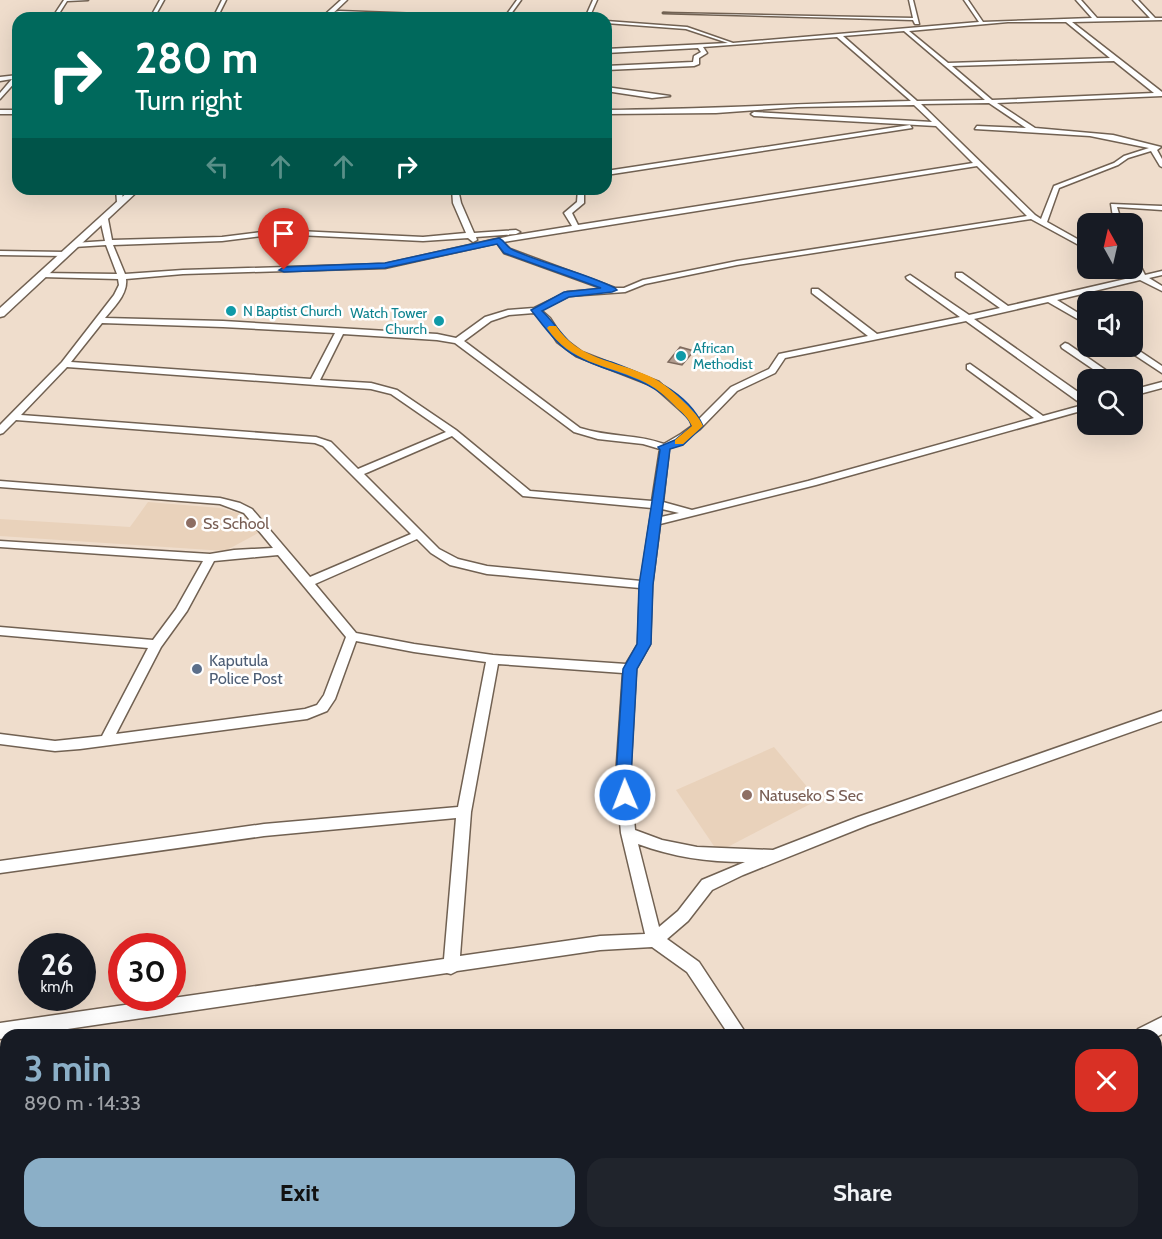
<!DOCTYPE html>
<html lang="en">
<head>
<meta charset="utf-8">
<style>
	:root { --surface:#171b24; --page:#20242c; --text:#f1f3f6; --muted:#9ea1a6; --accent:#8bafc7 }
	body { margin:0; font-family:Cabin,sans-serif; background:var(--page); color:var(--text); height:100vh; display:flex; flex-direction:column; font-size:22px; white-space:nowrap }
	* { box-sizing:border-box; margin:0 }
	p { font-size:20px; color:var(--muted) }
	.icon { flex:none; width:33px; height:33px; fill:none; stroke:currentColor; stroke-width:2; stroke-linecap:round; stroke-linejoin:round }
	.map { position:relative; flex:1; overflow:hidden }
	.panel { position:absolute; left:0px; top:1029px; width:1162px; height:210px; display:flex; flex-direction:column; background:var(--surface); border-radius:18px 18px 0 0; box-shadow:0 6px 24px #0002 }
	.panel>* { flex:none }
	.hud { position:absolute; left:12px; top:12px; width:600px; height:183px; border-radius:18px; box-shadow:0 6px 24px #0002; background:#00695c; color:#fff; overflow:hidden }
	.needle { width:39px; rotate:352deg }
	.fabs { position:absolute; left:1077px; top:213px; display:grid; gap:12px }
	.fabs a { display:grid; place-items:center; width:66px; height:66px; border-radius:12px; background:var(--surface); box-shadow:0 6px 24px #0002; font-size:30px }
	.speed { position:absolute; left:18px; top:933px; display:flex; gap:12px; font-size:30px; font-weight:700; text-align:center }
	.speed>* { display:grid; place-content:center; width:78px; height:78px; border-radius:50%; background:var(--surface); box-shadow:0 6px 24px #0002; line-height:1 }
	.speed small { font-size:15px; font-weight:400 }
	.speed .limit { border:9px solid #d22; background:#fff; color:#111 }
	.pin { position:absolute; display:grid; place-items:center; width:51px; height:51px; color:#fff; margin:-62px -26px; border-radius:50% 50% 50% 0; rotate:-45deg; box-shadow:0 0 6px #0007 }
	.pin .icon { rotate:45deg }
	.me { position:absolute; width:66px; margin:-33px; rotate:359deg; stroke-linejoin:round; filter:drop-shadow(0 0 4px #0008) }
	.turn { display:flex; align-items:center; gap:21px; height:126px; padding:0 24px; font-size:27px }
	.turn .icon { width:78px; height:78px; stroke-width:2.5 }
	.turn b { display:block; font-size:42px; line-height:51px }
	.lanes { display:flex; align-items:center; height:57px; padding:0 24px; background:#0003; justify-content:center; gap:30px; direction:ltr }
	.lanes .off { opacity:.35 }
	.round { display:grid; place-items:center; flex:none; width:63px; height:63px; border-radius:18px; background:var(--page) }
	.overview { display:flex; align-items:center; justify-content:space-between; height:102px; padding:0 24px }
	h1 { font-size:36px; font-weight:700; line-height:45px; color:var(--accent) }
	.action { display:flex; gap:12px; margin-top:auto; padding:12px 24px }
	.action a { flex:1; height:69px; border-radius:18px; background:var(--accent); color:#111; font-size:24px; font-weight:700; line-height:69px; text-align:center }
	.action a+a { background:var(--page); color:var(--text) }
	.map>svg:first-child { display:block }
	.built { fill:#e9d2bb }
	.building { fill:#b29d90; stroke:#7d6a5e; stroke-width:1.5 }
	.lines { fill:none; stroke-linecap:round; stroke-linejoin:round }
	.minor-casing { stroke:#716152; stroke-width:3 }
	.tertiary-casing { stroke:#716152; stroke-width:3 }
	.minor { fill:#fff; fill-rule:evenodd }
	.tertiary { fill:#fff; fill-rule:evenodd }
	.route { fill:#1a73e8; stroke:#114b97; stroke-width:1.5 }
	.slow { fill:#f59e0b }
	.culture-dot { fill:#0f9aa8; stroke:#fff; stroke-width:2 }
	.education-dot { fill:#8d6e63; stroke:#fff; stroke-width:2 }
	.service-dot { fill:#5c6f8a; stroke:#fff; stroke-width:2 }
	.labels { text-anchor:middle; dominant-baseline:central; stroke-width:5; stroke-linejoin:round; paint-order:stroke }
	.far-culture-label { font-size:14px; fill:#0d838f; stroke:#fff; text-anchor:start }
	.education-label { font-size:16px; fill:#785e54; stroke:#fff; text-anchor:start }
	.service-label { font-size:16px; fill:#4e5e75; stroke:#fff; text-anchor:start }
</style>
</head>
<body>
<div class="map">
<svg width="1162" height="1239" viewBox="0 0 1162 1239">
	<rect width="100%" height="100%" fill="#efddcc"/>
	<g class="built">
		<polygon points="148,502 220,508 238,513 260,532 225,551 0,536 0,519 130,527"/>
		<polygon points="774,747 818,800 718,852 676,790"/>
	</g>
	<polygon class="building" points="680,347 694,351 682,365 668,362"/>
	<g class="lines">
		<defs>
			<g id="minor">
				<polygon points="64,0 88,0 67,1 60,12 59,18 55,18 56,12"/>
				<polygon points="160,0 164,0 154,18 150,18"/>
				<polygon points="222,0 226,0 217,18 213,18"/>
				<polygon points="517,0 521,0 508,18 504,18"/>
				<polygon points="593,0 597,0 589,18 585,18"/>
				<polygon points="909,0 913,0 919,24 915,24 913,20 663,13 913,18"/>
				<path d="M964,0H968L983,22L1092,18L1076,0H1081L1097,18H1150L1133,0H1138L1155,18H1162V20L1072,22L1162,92V96L997,103L1035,128L1113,135L1161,147L1157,150L1162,159V167L1160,166L1151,151L1128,158L1118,165L1059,188L1047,222L1088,245V250L1031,219L737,265L645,284L625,292L569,296L541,310L550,318L563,338L582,352L659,382L699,419L731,387L769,369L779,354L868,336L812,293V289H818L877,334L960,317L907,279L906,277L910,275L969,315L1000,308L956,277V273H962L1008,306L1134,277L1120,268H1131L1135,271L1132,266V255L1136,257L1145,275L1162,271V275L1149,278L1162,286V291L1140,280L1057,300L1088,319V325L1048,302L974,319L1088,399V409L816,485L660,524L652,585L650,644L636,669L630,777L635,830L662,840L697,847L773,850L858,817L1162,711V721L868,825L743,875L712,890L688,921L667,939L699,962L747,1035H729L687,972L652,947L600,950L457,971L451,974L447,973L27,1035H6V1038L0,1039V1023L444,959L456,818L264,836L0,873V861L264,824L458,807L486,662L414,652L356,641L335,699L327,711L307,719L80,749L55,751L0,744V734L55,741L102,736L148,648L0,635V627L153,640L176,609L203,561L0,547V541L210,554L234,550L273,548L244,513L220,504L0,487V481L220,498L240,503L252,509L310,577L411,534L323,446L315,443L16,420L3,433L0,434V425L62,362L114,295L119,285L118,279L42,277H39V273L117,274L106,245L74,247L70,245L74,243L105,241L100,219L104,217L108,219L112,240L222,237L277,230L423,237L466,233L453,203L452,189H458L461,203L474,233L516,230L520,232L516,234L476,237L477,240L473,242L468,238L423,241L277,234L222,241L113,245L125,274L183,270L385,264L510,236L572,226L564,213L577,202L578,189H584V203L572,213L578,225L973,163L936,126L754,116L751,114L754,112L932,122L914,105L797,107L716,113L606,114V110C708,109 809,103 911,101L837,37L703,47L707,53L699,58V64L694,66L606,70V66L693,62L694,56L701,52L698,48L606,53V49L728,43L686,29L606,23V21L687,27L733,43L979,22ZM1008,22H1066L1110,58L948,63L909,31ZM904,31L985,100L917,101L843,36ZM1114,61L1154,93L992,100L952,66ZM989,103L1026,128L977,126L975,129L1090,136L1149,148L1124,156L1114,163L1054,186L1041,219L1035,215L921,104ZM977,166L1027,216L737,261L643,280L624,288H615L510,249L503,242ZM497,243L504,253L604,289L567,292L534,308L508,310L485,317L456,338L437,334L223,321L105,318C114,307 128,294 126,279L183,274L385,268ZM534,313L544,322L557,342L576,356L653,386L690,419L692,426L681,434L664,444C637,434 608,437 580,428L464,341L491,321L509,315ZM966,321L1083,405L1043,416L970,364L967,365V369L1034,418L808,481L692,510L663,502L669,448L678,445L700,429L737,391L775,373L785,358ZM102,323L223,327L335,333L311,379L71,362ZM343,334L437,340L455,343L574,432L598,439L643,444L660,449L652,501L530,491L456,430L397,390L371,383L320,380ZM67,367L371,389L391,394L446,432L358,469L331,442L316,437L21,415ZM452,436L523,496L652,508L641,581L487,566L458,559L439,549L364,474ZM662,509L679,513L661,517ZM417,539L431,553L450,565L487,574L640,588L638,644L626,664L493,655L414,644L356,633L315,584ZM278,555L346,637L324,695L317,705L305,709L116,734L161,647L187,611L214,561ZM498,664L623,673L616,777L621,833L645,934L600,936L460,956L471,812ZM638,844C673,857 708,862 745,862L702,880L678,911L659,927Z"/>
				<polygon points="339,11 501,17 503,18 326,14"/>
				<polygon points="18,75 18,79 0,99 0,93 12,79 0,81 0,77"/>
				<polygon points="606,87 670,96 652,98 606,91"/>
				<rect x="0" y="110" width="18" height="4"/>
				<polygon points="910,125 912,128 606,175 606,171"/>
				<polygon points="116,189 122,189 123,203 117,202"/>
				<polygon points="1111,204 1162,206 1162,210 1117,207 1122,224 1114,224"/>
				<polygon points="0,251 65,252 69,254 65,256 0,255"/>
				<polygon points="1065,343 1068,344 1120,380 1109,380 1062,348 1061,346"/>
				<polygon points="1121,346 1132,346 1162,366 1162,373"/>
				<polygon points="1162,382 1162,388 1132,396 1132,390"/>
				<polygon points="1162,1017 1162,1034 1156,1037 1156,1035 1136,1035 1138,1029"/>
				<polygon points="1162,1114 1162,1133 1156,1135 1156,1116"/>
				<polygon points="460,1233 480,1233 482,1239 462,1239"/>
				<polygon points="561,1233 581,1233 584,1239 564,1239"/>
				<polygon points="749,1233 777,1233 774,1239 746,1239"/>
				<polygon points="848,1233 869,1233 872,1239 851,1239"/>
				<polygon points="950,1233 978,1233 975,1239 947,1239"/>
			</g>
			<g id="tertiary">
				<polygon points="341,0 347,0 328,18 321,18"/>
				<polygon points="131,189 140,189 4,316 0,317 0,308"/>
			</g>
		</defs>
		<use href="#minor" class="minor-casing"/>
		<use href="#tertiary" class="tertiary-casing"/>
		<use href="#minor" class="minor"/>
		<use href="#tertiary" class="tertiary"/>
	</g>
	<path class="route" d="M499,238C505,241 507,248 513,250C546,265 583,272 615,288L617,290L612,292L569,297L542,311C556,324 564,340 580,351C589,356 601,359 611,362C646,375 687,390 703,426L683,445L670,449L653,585L651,644L637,669L631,777L633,795L630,800L625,802L619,800L616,777L623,669L637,644L639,585L660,450L658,447L675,440L692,426C689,418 683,414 678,408C645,374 614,376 576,356C559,348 543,325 531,310L564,292L601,288L504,253L497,244L385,268L284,272L279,270L284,267L385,263Z"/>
	<path class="slow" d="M549,326H556C579,360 614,360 649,376C664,383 675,393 686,404C693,411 699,417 703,426L683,444H675V440L692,426C688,418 683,413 677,408C666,396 654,386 640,380C604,364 571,363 547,328Z"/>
	<g class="culture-dot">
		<circle cx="231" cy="311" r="6"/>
		<circle cx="439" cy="321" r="6"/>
		<circle cx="681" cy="356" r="6"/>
	</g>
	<g class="education-dot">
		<circle cx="191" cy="523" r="6"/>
		<circle cx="747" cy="795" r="6"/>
	</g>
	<circle class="service-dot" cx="197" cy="669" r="6"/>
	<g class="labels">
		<g class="far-culture-label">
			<text x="243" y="311">N Baptist Church</text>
			<text x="427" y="313" text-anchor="end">Watch Tower<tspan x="427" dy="16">Church</tspan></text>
			<text x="693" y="348">African<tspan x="693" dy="16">Methodist</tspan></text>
		</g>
		<g class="education-label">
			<text x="203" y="523">Ss School</text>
			<text x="759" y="795">Natuseko S Sec</text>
		</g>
		<g class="service-label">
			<text x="209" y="660">Kaputula<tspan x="209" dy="18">Police Post</tspan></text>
		</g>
	</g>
</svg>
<div class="fabs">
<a><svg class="needle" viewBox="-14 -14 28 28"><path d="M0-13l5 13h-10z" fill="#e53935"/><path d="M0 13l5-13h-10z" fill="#9ea1a6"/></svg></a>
<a><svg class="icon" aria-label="sound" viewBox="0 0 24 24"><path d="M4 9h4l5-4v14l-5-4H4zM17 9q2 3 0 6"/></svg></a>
<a><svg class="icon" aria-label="search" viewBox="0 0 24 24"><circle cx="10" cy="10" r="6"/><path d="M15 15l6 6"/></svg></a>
</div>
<div class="speed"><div>26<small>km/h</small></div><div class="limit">30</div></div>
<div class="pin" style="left:284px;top:270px;background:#d93025"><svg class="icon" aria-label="arrive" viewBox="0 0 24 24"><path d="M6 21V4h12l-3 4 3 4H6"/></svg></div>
<svg class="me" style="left:625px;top:795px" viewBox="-20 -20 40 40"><circle r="17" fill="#1a73e8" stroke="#fff" stroke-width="3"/><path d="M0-11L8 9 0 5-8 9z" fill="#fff"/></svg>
<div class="hud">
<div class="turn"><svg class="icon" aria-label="right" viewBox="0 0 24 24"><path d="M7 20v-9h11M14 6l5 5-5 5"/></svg><div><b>280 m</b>Turn right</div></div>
<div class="lanes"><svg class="icon off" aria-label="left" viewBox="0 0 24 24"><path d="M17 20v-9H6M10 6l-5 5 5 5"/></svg><svg class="icon off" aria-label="ahead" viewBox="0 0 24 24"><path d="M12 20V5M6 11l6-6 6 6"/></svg><svg class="icon off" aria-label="ahead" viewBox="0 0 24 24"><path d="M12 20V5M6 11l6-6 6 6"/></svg><svg class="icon" aria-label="right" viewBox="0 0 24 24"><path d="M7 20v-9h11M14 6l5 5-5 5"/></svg></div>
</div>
<section class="panel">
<div class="overview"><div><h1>3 min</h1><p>890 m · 14:33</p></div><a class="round" style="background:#d93025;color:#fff"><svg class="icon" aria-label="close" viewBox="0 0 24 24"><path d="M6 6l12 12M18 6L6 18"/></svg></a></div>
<div class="action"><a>Exit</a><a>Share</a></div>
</section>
</div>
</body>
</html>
